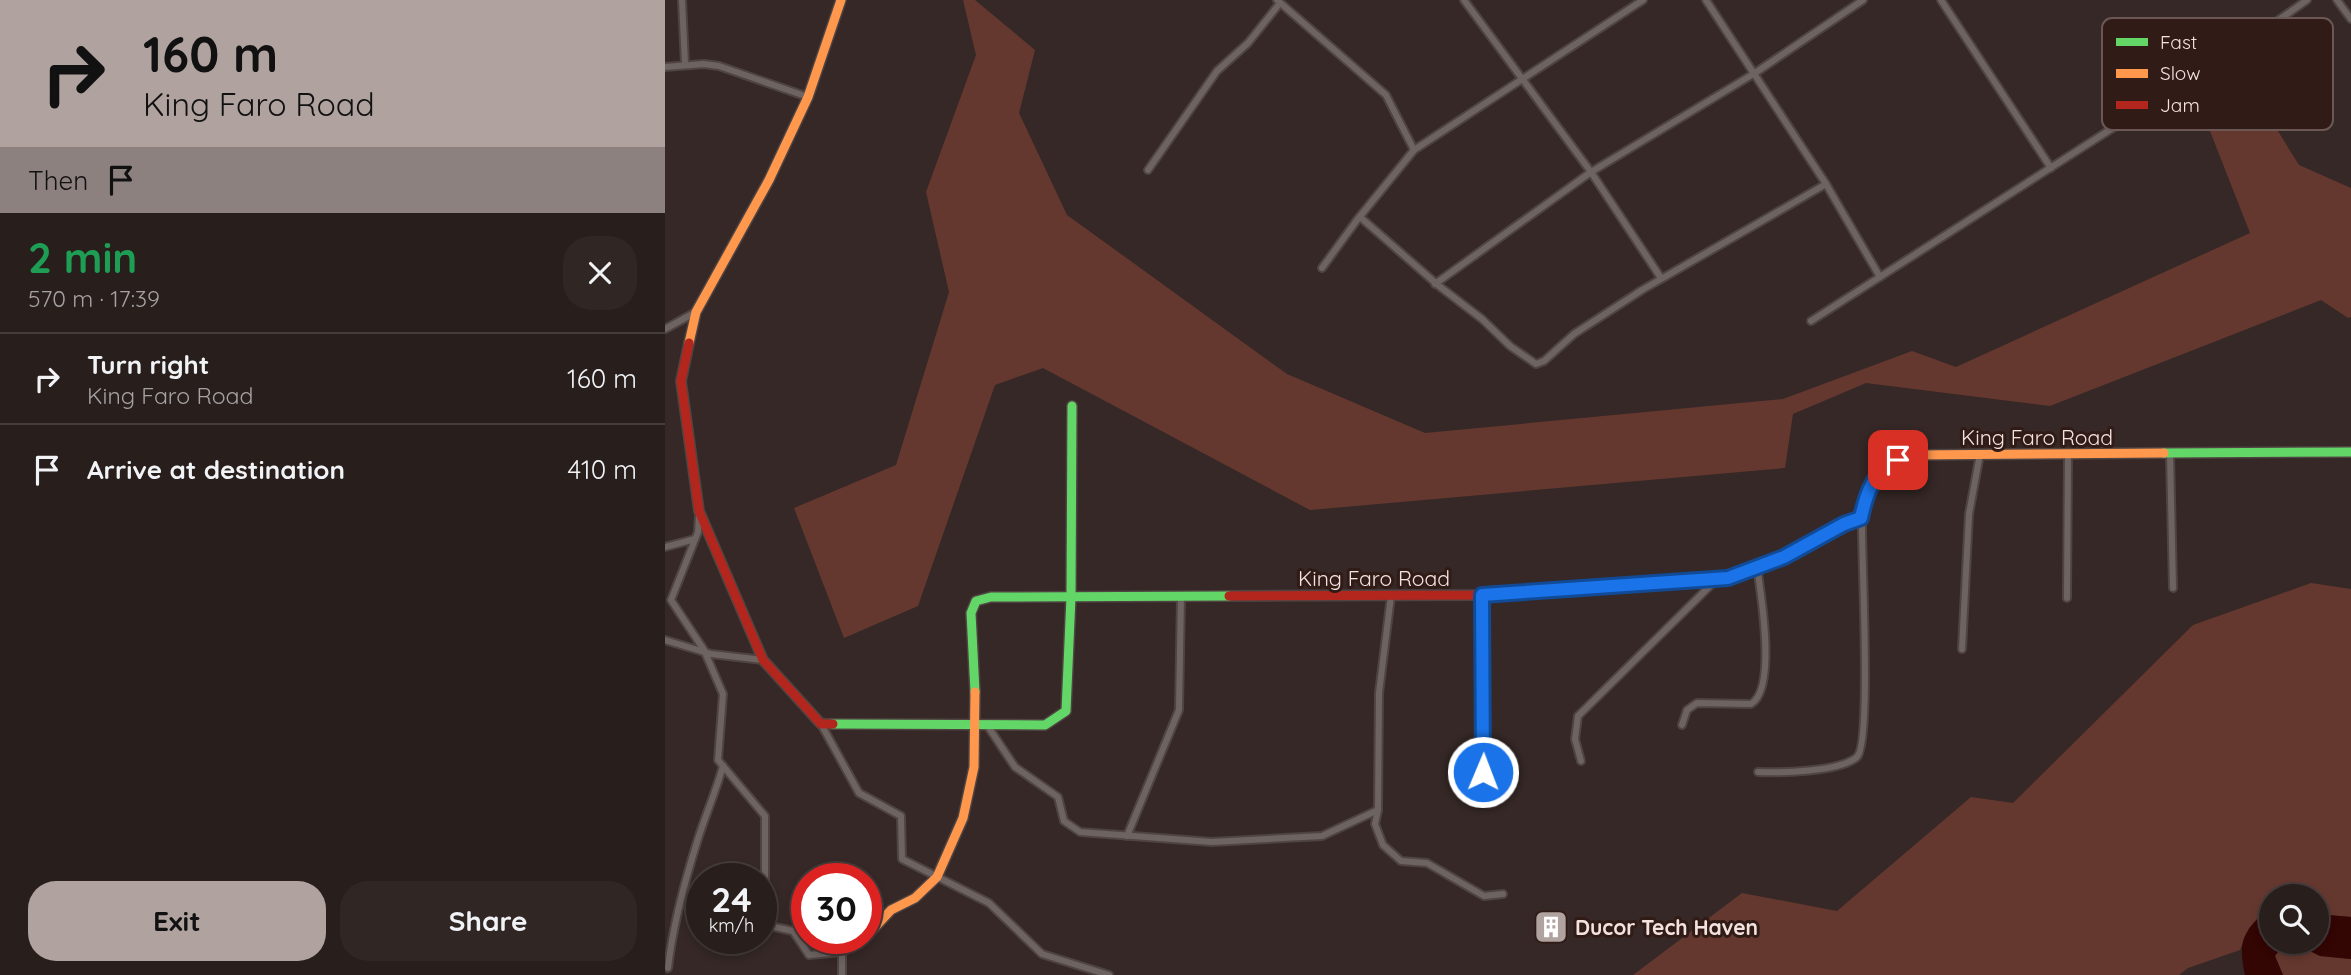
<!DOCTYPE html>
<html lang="en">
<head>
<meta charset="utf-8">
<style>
	:root { --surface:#281e1c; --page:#302725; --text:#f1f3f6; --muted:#a5a2a3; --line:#443c3b; --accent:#b0a29f }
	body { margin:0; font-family:Quicksand,sans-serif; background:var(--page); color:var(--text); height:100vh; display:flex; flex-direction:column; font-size:26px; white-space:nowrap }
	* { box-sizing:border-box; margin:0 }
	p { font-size:23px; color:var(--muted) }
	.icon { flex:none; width:38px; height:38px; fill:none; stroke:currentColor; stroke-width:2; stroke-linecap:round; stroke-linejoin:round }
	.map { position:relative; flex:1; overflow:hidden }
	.drawer { display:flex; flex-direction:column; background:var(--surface); width:665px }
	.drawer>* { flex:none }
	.guide { background:#b0a29f; color:#111; overflow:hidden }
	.tools { position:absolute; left:1594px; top:884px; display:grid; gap:14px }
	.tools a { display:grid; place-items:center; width:70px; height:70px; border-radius:50%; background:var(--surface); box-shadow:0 4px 10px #0003,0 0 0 2px var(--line); font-size:35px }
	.speed { position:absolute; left:21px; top:863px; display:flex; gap:14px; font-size:35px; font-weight:700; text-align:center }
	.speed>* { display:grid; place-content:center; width:91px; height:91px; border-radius:50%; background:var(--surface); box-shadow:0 4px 10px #0003,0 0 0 2px var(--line); line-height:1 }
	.speed small { font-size:18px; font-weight:400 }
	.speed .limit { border:10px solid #d22; background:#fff; color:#111 }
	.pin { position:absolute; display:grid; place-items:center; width:60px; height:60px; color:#fff; margin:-30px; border-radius:14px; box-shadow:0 4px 10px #0006 }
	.me { position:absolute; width:77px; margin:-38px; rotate:1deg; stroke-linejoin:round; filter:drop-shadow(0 0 5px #0008) }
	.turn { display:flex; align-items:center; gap:24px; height:147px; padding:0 28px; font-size:32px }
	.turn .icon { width:91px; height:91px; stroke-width:2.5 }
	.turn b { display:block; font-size:49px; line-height:60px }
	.then { display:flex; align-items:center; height:66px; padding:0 28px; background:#0003; gap:14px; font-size:26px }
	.round { display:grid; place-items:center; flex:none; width:74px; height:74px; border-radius:28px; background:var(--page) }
	.headline { display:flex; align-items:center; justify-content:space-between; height:119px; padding:0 28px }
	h1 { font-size:42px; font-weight:700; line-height:52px; color:#1e9e55 }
	.action { display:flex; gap:14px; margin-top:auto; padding:14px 28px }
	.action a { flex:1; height:80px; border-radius:28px; background:var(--accent); color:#111; font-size:28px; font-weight:700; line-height:80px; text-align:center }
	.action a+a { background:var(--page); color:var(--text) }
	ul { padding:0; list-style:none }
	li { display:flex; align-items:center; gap:21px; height:91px; padding:0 28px; border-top:2px solid var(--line) }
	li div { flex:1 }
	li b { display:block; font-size:26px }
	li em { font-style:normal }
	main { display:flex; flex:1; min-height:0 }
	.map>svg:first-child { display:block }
	.green { fill:#65382f }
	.water { fill:#330503 }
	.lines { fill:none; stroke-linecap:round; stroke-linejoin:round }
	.street-casing { stroke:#4f4442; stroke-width:10 }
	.fast-casing { stroke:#4f4442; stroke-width:12 }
	.slow-casing { stroke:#4f4442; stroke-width:12 }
	.jam-casing { stroke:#4f4442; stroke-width:12 }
	.street { stroke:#6d6462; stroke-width:6 }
	.fast { stroke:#63d668; stroke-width:9 }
	.slow { stroke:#ff974d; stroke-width:9 }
	.jam { stroke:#b3261e; stroke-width:9 }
	.route-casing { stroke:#114b97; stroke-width:18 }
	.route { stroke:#1a73e8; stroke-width:12 }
	.labels { text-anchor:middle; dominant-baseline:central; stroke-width:6; stroke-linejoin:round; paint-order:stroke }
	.street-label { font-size:21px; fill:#f3e3e0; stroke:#311b16 }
	.poi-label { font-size:21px; font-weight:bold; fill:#f3e3e0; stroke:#311b16; text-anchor:start }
	.key { fill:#311b16; stroke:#6b5753; stroke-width:2 }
	.key-label { font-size:19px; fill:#f3e3e0 }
</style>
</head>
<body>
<main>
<section class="drawer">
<div class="guide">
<div class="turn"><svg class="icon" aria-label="right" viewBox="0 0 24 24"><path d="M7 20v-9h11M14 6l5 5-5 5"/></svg><div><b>160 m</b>King Faro Road</div></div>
<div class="then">Then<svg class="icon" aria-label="arrive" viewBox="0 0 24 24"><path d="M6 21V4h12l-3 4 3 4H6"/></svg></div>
</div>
<div class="headline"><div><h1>2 min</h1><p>570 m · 17:39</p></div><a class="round"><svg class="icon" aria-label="close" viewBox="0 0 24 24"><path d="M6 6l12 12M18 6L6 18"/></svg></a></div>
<ul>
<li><svg class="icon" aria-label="right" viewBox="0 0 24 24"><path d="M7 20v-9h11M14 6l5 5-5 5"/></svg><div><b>Turn right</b><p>King Faro Road</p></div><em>160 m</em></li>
<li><svg class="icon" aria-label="arrive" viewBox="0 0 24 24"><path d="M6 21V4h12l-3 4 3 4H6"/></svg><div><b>Arrive at destination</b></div><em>410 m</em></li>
</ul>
<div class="action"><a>Exit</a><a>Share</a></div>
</section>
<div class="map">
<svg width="1686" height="975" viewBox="0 0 1686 975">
	<rect width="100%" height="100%" fill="#352826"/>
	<g class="green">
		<polygon points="298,0 310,0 370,50 354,113 402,215 622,374 760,433 1118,399 1247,351 1291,367 1585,233 1534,103 1581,80 1634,165 1686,188 1686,317 1683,318 1656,300 1385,406 1201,383 1128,414 1120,468 645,510 378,368 330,385 253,606 179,638 129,508 231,465 284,292 261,192 311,55"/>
		<polygon points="1646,583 1686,589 1686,917 1652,914 1652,896 1606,896 1606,910 1601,910 1584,928 1575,950 1523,968 1514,975 968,975 1077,893 1172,911 1306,797 1348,803 1528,625"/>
		<polygon points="1620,942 1627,942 1655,956 1686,959 1686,975 1618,975 1610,956"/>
	</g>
	<g class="water">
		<path d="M1601,910H1606V942H1620L1610,956L1618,975H1580C1573,941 1577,934 1601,910Z"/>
		<polygon points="1652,914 1686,917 1686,959 1655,956 1627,942 1652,942"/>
	</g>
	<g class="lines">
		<defs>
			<g id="street">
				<polyline points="17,0 20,64"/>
				<polyline points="612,0 721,95 749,150"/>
				<polyline points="799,0 926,172 996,278"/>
				<polyline points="1041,0 1161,184 1215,277"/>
				<polyline points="1276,0 1386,168"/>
				<polyline points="1672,0 1686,19"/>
				<polyline points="0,67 39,64 54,66 143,97"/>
				<polyline points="483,170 552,71 583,43 615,3"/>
				<polyline points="695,217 774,286 817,319 845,346 871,364 879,361 909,334 977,290 1161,184"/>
				<polyline points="657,268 692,220 749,150 978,0"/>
				<polyline points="770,284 926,172 1090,73 1198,0"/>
				<polyline points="1146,321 1587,39 1642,0"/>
				<polyline points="0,329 31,312"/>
				<polyline points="1505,454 1508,588"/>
				<polyline points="34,515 33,532 6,600 39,650 58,694 53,760 100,816 100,893 96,914"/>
				<polyline points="0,547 30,539"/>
				<polyline points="817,595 818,797"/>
				<polyline points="726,596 714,693 713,810 710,824 718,845 736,861 762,863 819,896 838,894"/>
				<polyline points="1402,598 1403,455"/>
				<polyline points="0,640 46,654 98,660"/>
				<polyline points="1297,649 1304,514 1315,454"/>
				<polyline points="156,724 194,793 236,816 237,859 324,903 377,954 444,975"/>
				<polyline points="322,725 350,767 393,797 399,821 415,832 547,842 657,836 713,810"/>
				<path d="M1017,725L1022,710L1032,703L1086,704C1112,689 1096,594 1092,567"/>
				<polyline points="916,761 910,739 913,716 1052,579"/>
				<path d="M1093,772C1114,773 1175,772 1192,757C1207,743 1196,551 1197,518"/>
				<polyline points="462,836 514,710 516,596"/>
				<polyline points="96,924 128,931 144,955 177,952 177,975"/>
				<polyline points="177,952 201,938"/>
				<path d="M3,968C8,925 20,880 33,839C41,814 51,791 58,766"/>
			</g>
			<g id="fast">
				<polyline points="1499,453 1686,452"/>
				<polyline points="310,692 306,613 311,601 326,597 564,596"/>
				<polyline points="168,724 380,725 401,711 406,597 407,406"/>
			</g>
			<g id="slow">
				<polyline points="24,343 31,312 104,180 143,97 176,0"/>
				<polyline points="1022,581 1063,578 1119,557 1179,524 1197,518 1206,486 1219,466 1247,455 1499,453"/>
				<polyline points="201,937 226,910 250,898 272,877 298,818 309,767 310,692"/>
			</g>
			<g id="jam">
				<polyline points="24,343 16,381 34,511 98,660 156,724 168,724"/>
				<polyline points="564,596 817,595 1022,581"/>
			</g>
		</defs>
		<use href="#street" class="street-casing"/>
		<use href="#fast" class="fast-casing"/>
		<use href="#slow" class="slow-casing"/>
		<use href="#jam" class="jam-casing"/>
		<use href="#street" class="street"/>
		<use href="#fast" class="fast"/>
		<use href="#slow" class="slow"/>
		<use href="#jam" class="jam"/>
	</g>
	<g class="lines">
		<defs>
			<path id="route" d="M818,772L817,595L1063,578L1119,557L1179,524L1196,518C1201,494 1209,470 1233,460"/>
		</defs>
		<use href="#route" class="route-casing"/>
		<use href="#route" class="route"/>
	</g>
	<defs>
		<symbol id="building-square" viewBox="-11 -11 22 22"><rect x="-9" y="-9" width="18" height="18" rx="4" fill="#b0a29f" stroke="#311b16"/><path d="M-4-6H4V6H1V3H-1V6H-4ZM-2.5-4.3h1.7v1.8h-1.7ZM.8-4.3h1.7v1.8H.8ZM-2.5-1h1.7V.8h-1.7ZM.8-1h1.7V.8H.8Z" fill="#fff"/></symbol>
	</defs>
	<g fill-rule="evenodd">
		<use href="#building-square" x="867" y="908" width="38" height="38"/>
	</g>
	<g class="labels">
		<g class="street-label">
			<text x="1372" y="437">King Faro Road</text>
			<text x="709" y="578">King Faro Road</text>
		</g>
		<g class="poi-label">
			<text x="910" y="927">Ducor Tech Haven</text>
		</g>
	</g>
	<rect x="1437" y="18" width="231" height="112" rx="10" class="key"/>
	<rect x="1451" y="38" width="32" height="8" fill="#63d668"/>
	<rect x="1451" y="69" width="32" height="9" fill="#ff974d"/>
	<rect x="1451" y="101" width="32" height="8" fill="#b3261e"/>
	<g class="key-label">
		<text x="1495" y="49">Fast</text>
		<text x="1495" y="80">Slow</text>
		<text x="1495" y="112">Jam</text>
	</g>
</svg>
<div class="tools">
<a><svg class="icon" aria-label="search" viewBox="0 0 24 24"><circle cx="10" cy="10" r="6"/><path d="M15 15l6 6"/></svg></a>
</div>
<div class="speed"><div>24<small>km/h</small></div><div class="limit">30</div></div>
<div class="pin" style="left:1233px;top:460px;background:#d93025"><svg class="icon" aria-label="arrive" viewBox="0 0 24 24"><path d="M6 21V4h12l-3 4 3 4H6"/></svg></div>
<svg class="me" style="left:818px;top:772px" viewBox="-20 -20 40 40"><circle r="17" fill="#1a73e8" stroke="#fff" stroke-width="3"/><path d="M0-11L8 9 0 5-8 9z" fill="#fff"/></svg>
</div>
</main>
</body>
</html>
